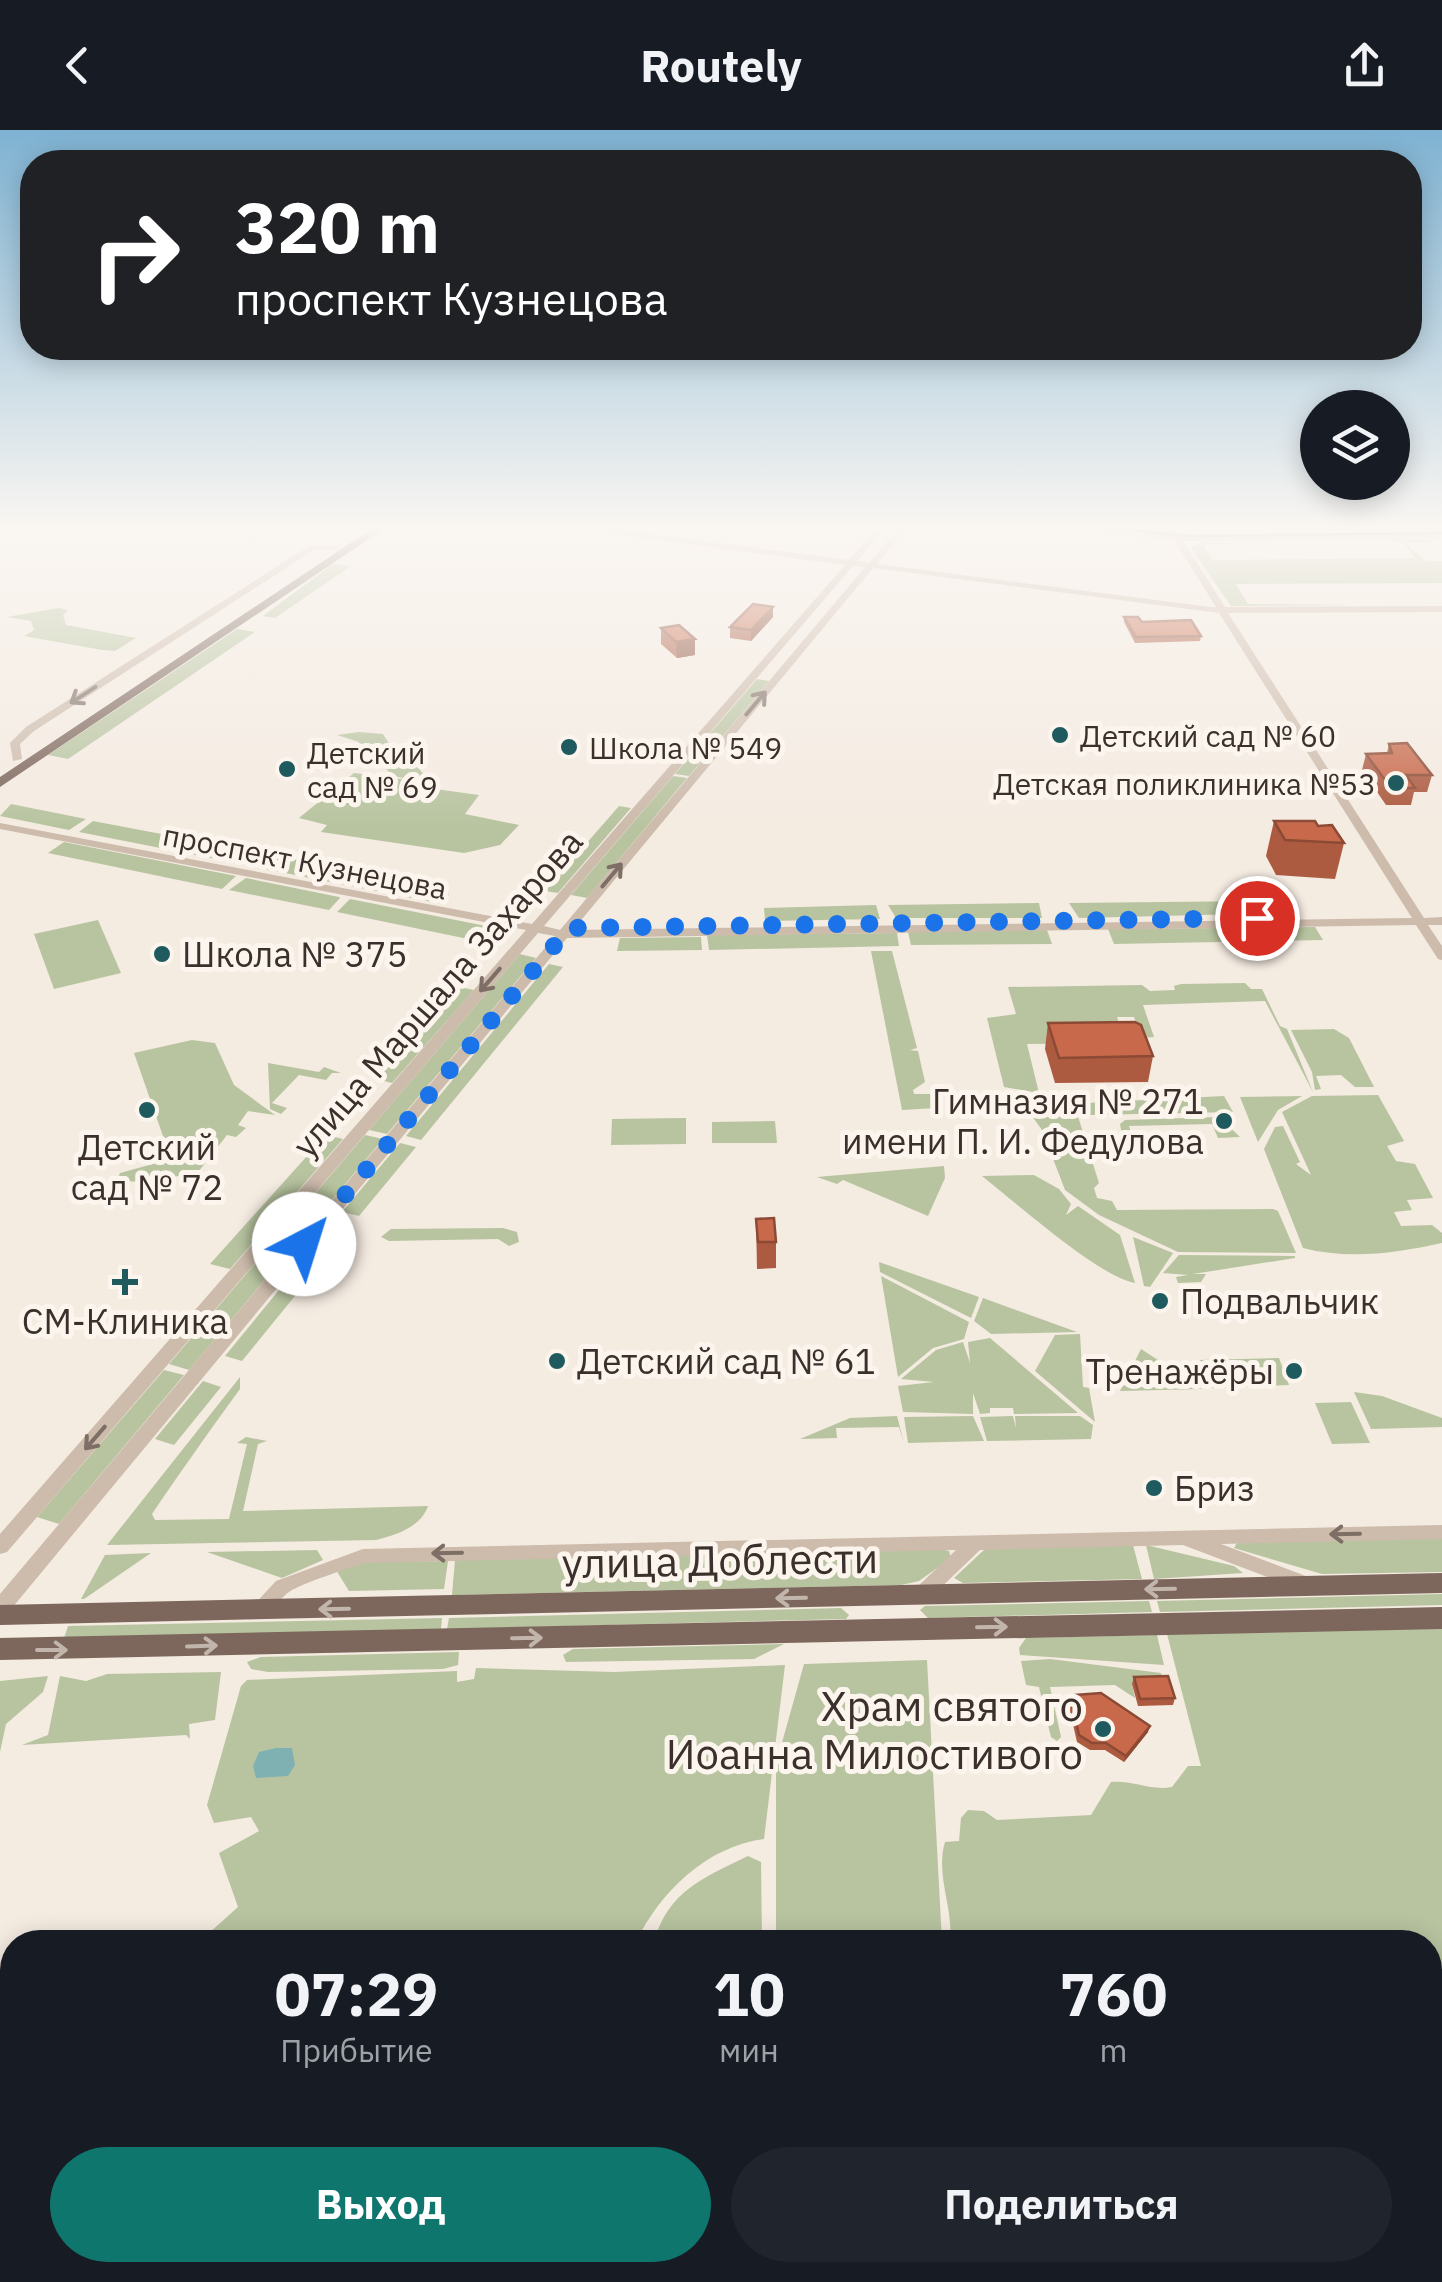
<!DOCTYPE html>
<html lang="ru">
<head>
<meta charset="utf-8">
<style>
	:root { --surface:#171b24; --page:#20242c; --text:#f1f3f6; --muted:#9ea1a6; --accent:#0f766e }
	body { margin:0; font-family:"IBM Plex Sans",sans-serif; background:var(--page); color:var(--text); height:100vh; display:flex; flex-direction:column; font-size:38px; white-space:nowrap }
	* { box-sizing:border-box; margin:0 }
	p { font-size:32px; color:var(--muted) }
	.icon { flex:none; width:55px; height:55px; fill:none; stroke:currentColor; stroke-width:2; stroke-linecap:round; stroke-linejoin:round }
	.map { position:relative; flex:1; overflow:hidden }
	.drawer { position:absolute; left:0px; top:1800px; width:1442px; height:352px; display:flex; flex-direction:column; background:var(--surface); border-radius:40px 40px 0 0; box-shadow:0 5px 25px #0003 }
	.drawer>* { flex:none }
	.hud { position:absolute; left:20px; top:20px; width:1402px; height:210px; border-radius:40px; box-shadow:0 5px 25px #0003; background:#202124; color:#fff; overflow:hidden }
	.tools { position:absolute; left:1300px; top:260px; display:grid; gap:20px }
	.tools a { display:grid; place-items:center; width:110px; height:110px; border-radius:50%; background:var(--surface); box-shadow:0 5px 25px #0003; font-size:50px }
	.pin { position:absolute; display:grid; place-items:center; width:85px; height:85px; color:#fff; margin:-42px; border:5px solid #fff; border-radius:50%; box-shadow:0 2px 10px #0007 }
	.me { position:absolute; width:110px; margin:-55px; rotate:40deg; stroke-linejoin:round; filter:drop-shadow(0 0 8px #0008) }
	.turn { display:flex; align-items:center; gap:35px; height:210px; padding:0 50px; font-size:45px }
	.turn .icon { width:130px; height:130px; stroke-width:2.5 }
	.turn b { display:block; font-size:70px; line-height:85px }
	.eta { display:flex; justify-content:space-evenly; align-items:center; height:170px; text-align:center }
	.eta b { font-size:60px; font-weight:700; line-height:70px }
	.primary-button { display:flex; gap:20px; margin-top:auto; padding:20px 50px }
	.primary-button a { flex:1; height:115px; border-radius:60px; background:var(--accent); color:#fff; font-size:40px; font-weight:700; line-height:115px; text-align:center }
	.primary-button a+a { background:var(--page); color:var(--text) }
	header { display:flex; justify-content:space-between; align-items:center; height:130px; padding:0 50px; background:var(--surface); font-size:45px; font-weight:700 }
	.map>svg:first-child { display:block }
	.green { fill:#b8c4a0 }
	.water { fill:#7fb0b2 }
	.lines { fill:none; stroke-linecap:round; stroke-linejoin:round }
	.minor { fill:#cdbbac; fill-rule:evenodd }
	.major { fill:#7d675c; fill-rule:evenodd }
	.tram { stroke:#3b302b; stroke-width:2.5 }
	.wall { fill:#ac5a40 }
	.shaded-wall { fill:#8c4a34 }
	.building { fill:#c8694b; stroke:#8c4a34; stroke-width:2.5 }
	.oneway { stroke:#7d6f65 }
	.oneway2 { stroke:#c2b5ac }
	.route { stroke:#1a73e8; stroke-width:18; stroke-dasharray:0 32.4 }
	.poi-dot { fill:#1f5a5e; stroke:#fbf5ee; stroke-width:4 }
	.labels { text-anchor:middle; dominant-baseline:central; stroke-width:10; stroke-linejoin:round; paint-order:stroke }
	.far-poi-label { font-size:30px; fill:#3b302b; stroke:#fbf5ee; text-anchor:start }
	.far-street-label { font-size:30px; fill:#3b302b; stroke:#fbf5ee }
	.poi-label { font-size:35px; fill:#3b302b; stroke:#fbf5ee; text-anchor:start }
	.street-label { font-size:35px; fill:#3b302b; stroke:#fbf5ee }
	.near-street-label { font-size:42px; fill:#3b302b; stroke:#fbf5ee }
	.near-poi-label { font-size:42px; fill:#3b302b; stroke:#fbf5ee; text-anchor:end }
</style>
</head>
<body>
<header><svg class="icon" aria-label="back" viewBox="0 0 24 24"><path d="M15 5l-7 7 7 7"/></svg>Routely<svg class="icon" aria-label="share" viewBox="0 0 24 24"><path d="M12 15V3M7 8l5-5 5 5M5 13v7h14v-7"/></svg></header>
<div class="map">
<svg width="1442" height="2152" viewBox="0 0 1442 2152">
	<rect width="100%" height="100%" fill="#f4ebe1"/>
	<g class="green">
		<polygon points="1383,409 1429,409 1432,412 1405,413 1426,431 1442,431 1442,453 1236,454 1248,474 1354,475 1231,476 1191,418 1203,411 1238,414 1203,415 1213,430 1415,428 1403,413"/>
		<polygon points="333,434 351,436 275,488 263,486"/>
		<polygon points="58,478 68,480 63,485 66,495 136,508 115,521 102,520 24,506 34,500 31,491 7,487"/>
		<polygon points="237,499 255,502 68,629 48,625"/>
		<polygon points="757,549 769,551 689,646 675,644"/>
		<polygon points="359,602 383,604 393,620 401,618 427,648 421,652 428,658 479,665 465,684 519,695 500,715 464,723 321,702 327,695 299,688 354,643 410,650 391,645 379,630 360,632 356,620 359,612 337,605"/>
		<polygon points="673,646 687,648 587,768 571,765"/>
		<polygon points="11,674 86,689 69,700 0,686"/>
		<polygon points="619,676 631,678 558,763 545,761"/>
		<polygon points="93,691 266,724 252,736 79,702"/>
		<polygon points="64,712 236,746 222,759 48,723"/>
		<polygon points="274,725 447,759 449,767 442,774 260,738"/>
		<polygon points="246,748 339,767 340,768 329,780 229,760"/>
		<polygon points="350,769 501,799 491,811 478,811 337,782"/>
		<polygon points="1259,771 1280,783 1079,788 1069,773"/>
		<polygon points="1039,773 1042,788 896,788 888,775"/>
		<polygon points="876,775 880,789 765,791 764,778"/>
		<polygon points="98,790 121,843 54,859 34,804"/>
		<polygon points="1315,797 1323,810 1114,814 1108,799"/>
		<polygon points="1047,800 1052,814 911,815 908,802"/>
		<polygon points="897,803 899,816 709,820 707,805"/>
		<polygon points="701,807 702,820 617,821 620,808"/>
		<polygon points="871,821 892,821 917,918 910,920 918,921 925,952 913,960 914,964 935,964 936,978 902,980"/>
		<polygon points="520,824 536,828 387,1004 369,1000"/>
		<polygon points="549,834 563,837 421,1010 406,1006"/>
		<polygon points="1245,853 1251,859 1262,859 1280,896 1287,899 1313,962 1265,871 1143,875 1154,907 1142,908 1134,887 1117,887 1125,913 1027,914 1039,963 1004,957 987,888 1016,884 1008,857 1142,855 1150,861 1175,860 1174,856 1181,854"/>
		<polygon points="459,857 474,860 392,953 376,949"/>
		<polygon points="1334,899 1349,908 1374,957 1355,957 1341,945 1316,946 1321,959 1315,960 1312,942 1291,900"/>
		<polygon points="192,910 215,913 234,955 275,985 248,981 238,995 246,998 236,1007 227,1005 199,1041 153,1052 117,1051 120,1043 171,1029 134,923"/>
		<polygon points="268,933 319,942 324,937 341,943 332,943 326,950 299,945 272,973 287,978 281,984 270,979"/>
		<path d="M1378,965L1404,1011L1387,1016L1396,1031L1415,1034L1433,1068L1407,1070L1412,1080L1394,1082L1401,1096L1432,1095L1442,1103V1113C1396,1123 1349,1130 1303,1118L1264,1019L1275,997L1283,996L1300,1032L1296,1034L1311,1045L1282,982L1312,966Z"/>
		<polygon points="1224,966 1233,982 1090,985 1086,973"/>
		<polygon points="1302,966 1278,980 1258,1012 1240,967"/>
		<polygon points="1029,971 1031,978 1075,977 1099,1053 1094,1058 1097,1068 1112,1071 1117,1080 1273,1079 1278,1081 1296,1123 1178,1122 1099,1085 1065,1060 1042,1000 1022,972"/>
		<polygon points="1219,987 1240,1007 1218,1008 1212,994 1129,996 1133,1009 1123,1010 1120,994 1125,990"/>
		<polygon points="686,988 686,1014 611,1015 612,989"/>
		<polygon points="775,991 777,1013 712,1013 712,992"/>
		<polygon points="326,1005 343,1009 230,1139 210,1134"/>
		<polygon points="365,1005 383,1009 189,1240 169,1234"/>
		<polygon points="400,1013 416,1017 359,1086 342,1082"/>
		<polygon points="944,1036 945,1048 928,1086 843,1050 837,1054 817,1047"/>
		<path d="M1034,1045L1059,1059L1071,1074L1066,1085L1078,1076L1120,1105L1135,1153C1099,1147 1015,1072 982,1046Z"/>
		<polygon points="334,1093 351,1097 242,1231 225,1226"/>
		<polygon points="503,1098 517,1102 519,1112 509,1116 498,1109 389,1111 381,1107 391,1099"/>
		<polygon points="1133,1107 1173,1123 1150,1157 1144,1156"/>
		<polygon points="1179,1125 1295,1126 1295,1128 1193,1144 1206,1144 1201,1152 1178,1153 1176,1147 1188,1145 1163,1143"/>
		<polygon points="879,1132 979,1167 971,1188 880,1142"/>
		<polygon points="881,1146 969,1192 964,1209 933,1218 898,1247"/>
		<polygon points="983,1168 1077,1202 991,1204 974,1191"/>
		<polygon points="1080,1204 1083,1257 1089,1258 1095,1292 1035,1241 1055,1205"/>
		<polygon points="990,1208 1078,1283 1014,1284 1013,1278 990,1278 990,1283 980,1284 973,1263 973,1284 903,1282 898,1256 934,1252 901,1249 936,1220 963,1212 970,1233 968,1212"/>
		<polygon points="1141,1219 1201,1258 1201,1259 1120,1261"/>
		<polygon points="1279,1228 1289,1255 1209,1258 1198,1230"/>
		<polygon points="164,1240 184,1245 59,1394 37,1387"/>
		<path d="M240,1247V1259C208,1303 181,1341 152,1384L155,1390L229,1389L247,1314L237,1313L246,1307L267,1311L258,1314L243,1381L428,1376C421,1397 396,1405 376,1410L107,1415Z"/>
		<polygon points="203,1251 221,1257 174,1315 155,1309"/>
		<polygon points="1354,1262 1382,1266 1442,1288 1442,1297 1371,1299"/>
		<polygon points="1351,1272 1370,1313 1332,1314 1315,1273"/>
		<polygon points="897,1286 904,1313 899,1297 836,1298 837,1308 800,1309 850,1288"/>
		<polygon points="973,1286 984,1311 908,1313 904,1287"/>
		<polygon points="1013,1286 1016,1298 1015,1286 1080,1286 1093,1295 1091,1309 987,1311 980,1287"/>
		<polygon points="1442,1408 1442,1442 1322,1444 1234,1418 1237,1413"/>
		<polygon points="1133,1415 1142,1449 963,1453 954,1448 985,1419"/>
		<polygon points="1146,1415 1234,1436 1243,1443 1154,1449"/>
		<polygon points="940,1419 949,1421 951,1428 919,1451 901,1455 452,1465 455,1430"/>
		<polygon points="317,1420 323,1430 282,1448 207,1422"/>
		<polygon points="151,1423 84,1469 81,1469 105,1425"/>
		<polygon points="448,1431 444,1459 349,1461 336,1440 367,1432"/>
		<polygon points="1442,1464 1442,1475 1160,1482 1157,1471"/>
		<polygon points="1149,1471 1152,1482 928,1488 920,1480 925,1476"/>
		<polygon points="841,1478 849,1485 846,1489 447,1499 449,1488"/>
		<polygon points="442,1488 441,1499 64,1508 68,1496"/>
		<path d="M1442,1497V2152H0V1952L12,1950V2140H1430V1812H950C954,1779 935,1745 945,1712L959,1711L961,1688L968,1680L984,1681L997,1690L1091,1685L1111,1652C1134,1650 1150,1661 1172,1657L1188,1636H1201L1167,1504Z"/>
		<polygon points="1157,1505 1164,1535 1020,1525 1019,1518 1026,1508"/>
		<polygon points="784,1514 754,1529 566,1532 563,1525 573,1519"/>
		<polygon points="459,1522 458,1535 443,1539 268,1542 251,1539 247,1532 261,1527"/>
		<polygon points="1050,1529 1161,1543 1164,1551 1132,1554 1135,1568 1115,1555 1050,1557 1061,1607 1057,1611 1051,1607 1039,1557 1026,1555 1021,1531"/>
		<polygon points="927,1530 942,1812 776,1812 776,1634 804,1534"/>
		<path d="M785,1535L764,1709C707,1716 659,1763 636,1812H199L238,1777L219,1723L259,1701L251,1687L214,1693L207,1675L241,1556L247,1550L457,1541V1552L474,1549L476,1538L614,1542Z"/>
		<polygon points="221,1542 215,1590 189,1594 190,1609 186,1605 22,1615 48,1605 60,1546 86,1551 107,1544"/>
		<polygon points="48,1546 43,1562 6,1594 0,1622 0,1551"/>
		<path d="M748,1726L761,1732L762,1812H654C668,1761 703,1748 748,1726Z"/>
	</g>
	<polygon class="water" points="276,1618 292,1618 295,1635 288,1646 256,1648 253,1636 259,1622"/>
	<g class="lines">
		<g class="minor">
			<path d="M565,396H587L849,430L879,396H887L857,431L869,433L900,396H908L877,434L1210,477H1216L1174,410L1065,398L1061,396H1087L1170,405L1168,401L1172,399L1179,406L1185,407L1442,404V408L1183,411L1225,477L1442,476V482L1228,483L1424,788L1442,787V795H1428L1442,816V830L1438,829L1416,795L567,808L7,1484L0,1486V1464L555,806L538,803L7,1422L0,1424V1404L526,800L0,699V693L532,794L845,435L569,398ZM853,436L865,437L560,800L544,796ZM873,438L1219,483L1412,788L573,800Z"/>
			<polygon points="309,416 335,416 339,418 335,420 314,420 34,601 20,614 22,629 13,631 10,613 26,597"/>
			<path d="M1442,1395V1409L1221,1414L1311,1448L1313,1453L1311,1458L1304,1461L1183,1415L980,1420L929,1469L922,1472L915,1469L913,1464L915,1459L956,1420L364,1433C345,1440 304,1452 289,1462C276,1471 271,1490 252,1486L249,1480L276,1451L363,1419Z"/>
		</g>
		<g class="major">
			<polygon points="376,396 388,396 0,657 0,647"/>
			<polygon points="1442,1443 1442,1463 0,1495 0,1475"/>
			<polygon points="1442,1477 1442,1499 0,1530 0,1508"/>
		</g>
		<polyline class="tram" points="1088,396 1191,406 1442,403"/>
	</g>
	<g class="wall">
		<polygon points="773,487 751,511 730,508 730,497"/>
		<polygon points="1124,487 1201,506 1200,511 1135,513 1124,492"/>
		<polygon points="661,498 695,525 677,528 661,514"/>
		<polygon points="1389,614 1432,645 1427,662 1414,662 1411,675 1386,675 1362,640 1366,624 1387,623"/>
		<polygon points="1274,691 1318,696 1344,713 1335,749 1276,745 1266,726"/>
		<polygon points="1048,893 1153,926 1148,952 1055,953 1045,919"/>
		<polygon points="756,1089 776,1112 776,1138 757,1139"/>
		<polygon points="1134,1547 1175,1568 1173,1575 1138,1576 1132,1554"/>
		<polygon points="1071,1570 1148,1602 1124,1632 1105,1620 1090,1620 1077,1612 1069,1577"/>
	</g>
	<g class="shaded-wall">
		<polygon points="773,477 773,487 751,511 751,500"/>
		<polygon points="695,509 695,525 677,528 676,512"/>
		<polygon points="1150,1596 1148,1602 1124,1632 1126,1626"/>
	</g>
	<g class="building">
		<polygon points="753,474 773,477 751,500 730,497"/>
		<polygon points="1124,487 1138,487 1142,492 1191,490 1201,506 1136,507"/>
		<polygon points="679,495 695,509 676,512 661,498"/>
		<polygon points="1407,613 1432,645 1406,645 1415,658 1391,658 1366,624 1392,623 1389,614"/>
		<polygon points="1274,691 1315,691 1318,696 1332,695 1344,713 1285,710"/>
		<polygon points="1135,892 1141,895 1153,926 1059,928 1048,893"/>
		<polygon points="774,1088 776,1112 758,1112 756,1089"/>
		<polygon points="1168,1546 1175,1568 1140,1569 1134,1547"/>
		<polygon points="1101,1563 1150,1596 1126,1626 1106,1613 1092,1613 1079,1605 1071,1570 1075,1565"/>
	</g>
	<defs><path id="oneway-shaft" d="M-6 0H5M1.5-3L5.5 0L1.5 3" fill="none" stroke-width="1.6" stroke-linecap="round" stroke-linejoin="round" transform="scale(2.5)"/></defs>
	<g class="oneway">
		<use href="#oneway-shaft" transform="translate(83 565) rotate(147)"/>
		<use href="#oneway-shaft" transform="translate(756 573) rotate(-50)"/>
		<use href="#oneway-shaft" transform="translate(612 745) rotate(-50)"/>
		<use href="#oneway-shaft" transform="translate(490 850) rotate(131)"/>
		<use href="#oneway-shaft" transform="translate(95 1308) rotate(131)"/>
		<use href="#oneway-shaft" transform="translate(1345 1404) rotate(179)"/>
		<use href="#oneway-shaft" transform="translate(447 1423) rotate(179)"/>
	</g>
	<g class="oneway2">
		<use href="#oneway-shaft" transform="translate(1160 1459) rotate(179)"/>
		<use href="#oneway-shaft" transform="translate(791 1468) rotate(179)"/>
		<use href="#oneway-shaft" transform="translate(334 1479) rotate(179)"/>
		<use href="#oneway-shaft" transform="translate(992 1497) rotate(-1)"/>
		<use href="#oneway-shaft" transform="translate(527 1508) rotate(-1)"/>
		<use href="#oneway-shaft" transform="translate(202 1516) rotate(-2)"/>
		<use href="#oneway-shaft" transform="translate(52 1520)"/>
	</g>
	<linearGradient id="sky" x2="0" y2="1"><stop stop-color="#7eb2d2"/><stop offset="0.57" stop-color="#faf6f2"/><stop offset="1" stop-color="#faf6f2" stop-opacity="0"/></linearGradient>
	<rect width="1442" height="697" fill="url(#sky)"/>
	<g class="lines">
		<polyline class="route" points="304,1114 569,798 1257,788"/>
	</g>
	<g class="poi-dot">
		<circle cx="1060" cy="605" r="10"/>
		<circle cx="569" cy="617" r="10"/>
		<circle cx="287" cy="639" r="10"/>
		<circle cx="1396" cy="653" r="10"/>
		<circle cx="162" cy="824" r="10"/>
		<circle cx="147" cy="980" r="10"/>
		<circle cx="1224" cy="991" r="10"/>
		<path d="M120 1137h10v10h10v10h-10v10h-10v-10h-10v-10h10z"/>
		<circle cx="1160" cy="1171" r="10"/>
		<circle cx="557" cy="1231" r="10"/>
		<circle cx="1294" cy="1241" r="10"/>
		<circle cx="1154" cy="1358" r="10"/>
		<circle cx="1103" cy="1599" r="10"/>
	</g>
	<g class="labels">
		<g class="far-poi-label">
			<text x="1080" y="605">Детский сад № 60</text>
			<text x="589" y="617">Школа № 549</text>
			<text x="307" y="622">Детский<tspan x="307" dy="34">сад № 69</tspan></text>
			<text x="1376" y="653" text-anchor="end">Детская поликлиника №53</text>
		</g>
		<g class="far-street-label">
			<text transform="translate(305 731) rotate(11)">проспект Кузнецова</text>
		</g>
		<g class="poi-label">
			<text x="182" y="824">Школа № 375</text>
			<text x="1204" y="971" text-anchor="end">Гимназия № 271<tspan x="1204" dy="40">имени П. И. Федулова</tspan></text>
			<text x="147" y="1017" text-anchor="middle">Детский<tspan x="147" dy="40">сад № 72</tspan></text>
			<text x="1180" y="1171">Подвальчик</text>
			<text x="125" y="1191" text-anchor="middle">СМ-Клиника</text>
			<text x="577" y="1231">Детский сад № 61</text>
			<text x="1274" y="1241" text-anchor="end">Тренажёры</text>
			<text x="1174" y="1358">Бриз</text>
		</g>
		<g class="street-label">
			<text transform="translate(437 863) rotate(-49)">улица Маршала Захарова</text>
		</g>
		<g class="near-street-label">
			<text transform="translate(720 1430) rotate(-1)">улица Доблести</text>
		</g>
		<g class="near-poi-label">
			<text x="1083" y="1575">Храм святого<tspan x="1083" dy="48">Иоанна Милостивого</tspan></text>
		</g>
	</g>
</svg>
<div class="tools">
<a><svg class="icon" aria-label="layers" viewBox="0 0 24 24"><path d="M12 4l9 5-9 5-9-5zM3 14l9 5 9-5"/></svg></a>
</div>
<div class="pin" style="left:1257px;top:788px;background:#d93025"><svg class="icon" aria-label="arrive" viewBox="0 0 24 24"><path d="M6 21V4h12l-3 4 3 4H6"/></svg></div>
<svg class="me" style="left:304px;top:1114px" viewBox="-20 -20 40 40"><circle r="19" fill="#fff"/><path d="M0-13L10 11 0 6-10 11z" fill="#1a73e8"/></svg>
<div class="hud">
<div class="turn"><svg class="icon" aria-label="right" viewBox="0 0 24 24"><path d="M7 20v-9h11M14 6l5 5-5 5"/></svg><div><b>320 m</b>проспект Кузнецова</div></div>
</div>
<section class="drawer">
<div class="eta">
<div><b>07:29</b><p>Прибытие</p></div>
<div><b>10</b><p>мин</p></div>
<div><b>760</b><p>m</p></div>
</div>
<div class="primary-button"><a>Выход</a><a>Поделиться</a></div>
</section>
</div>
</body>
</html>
